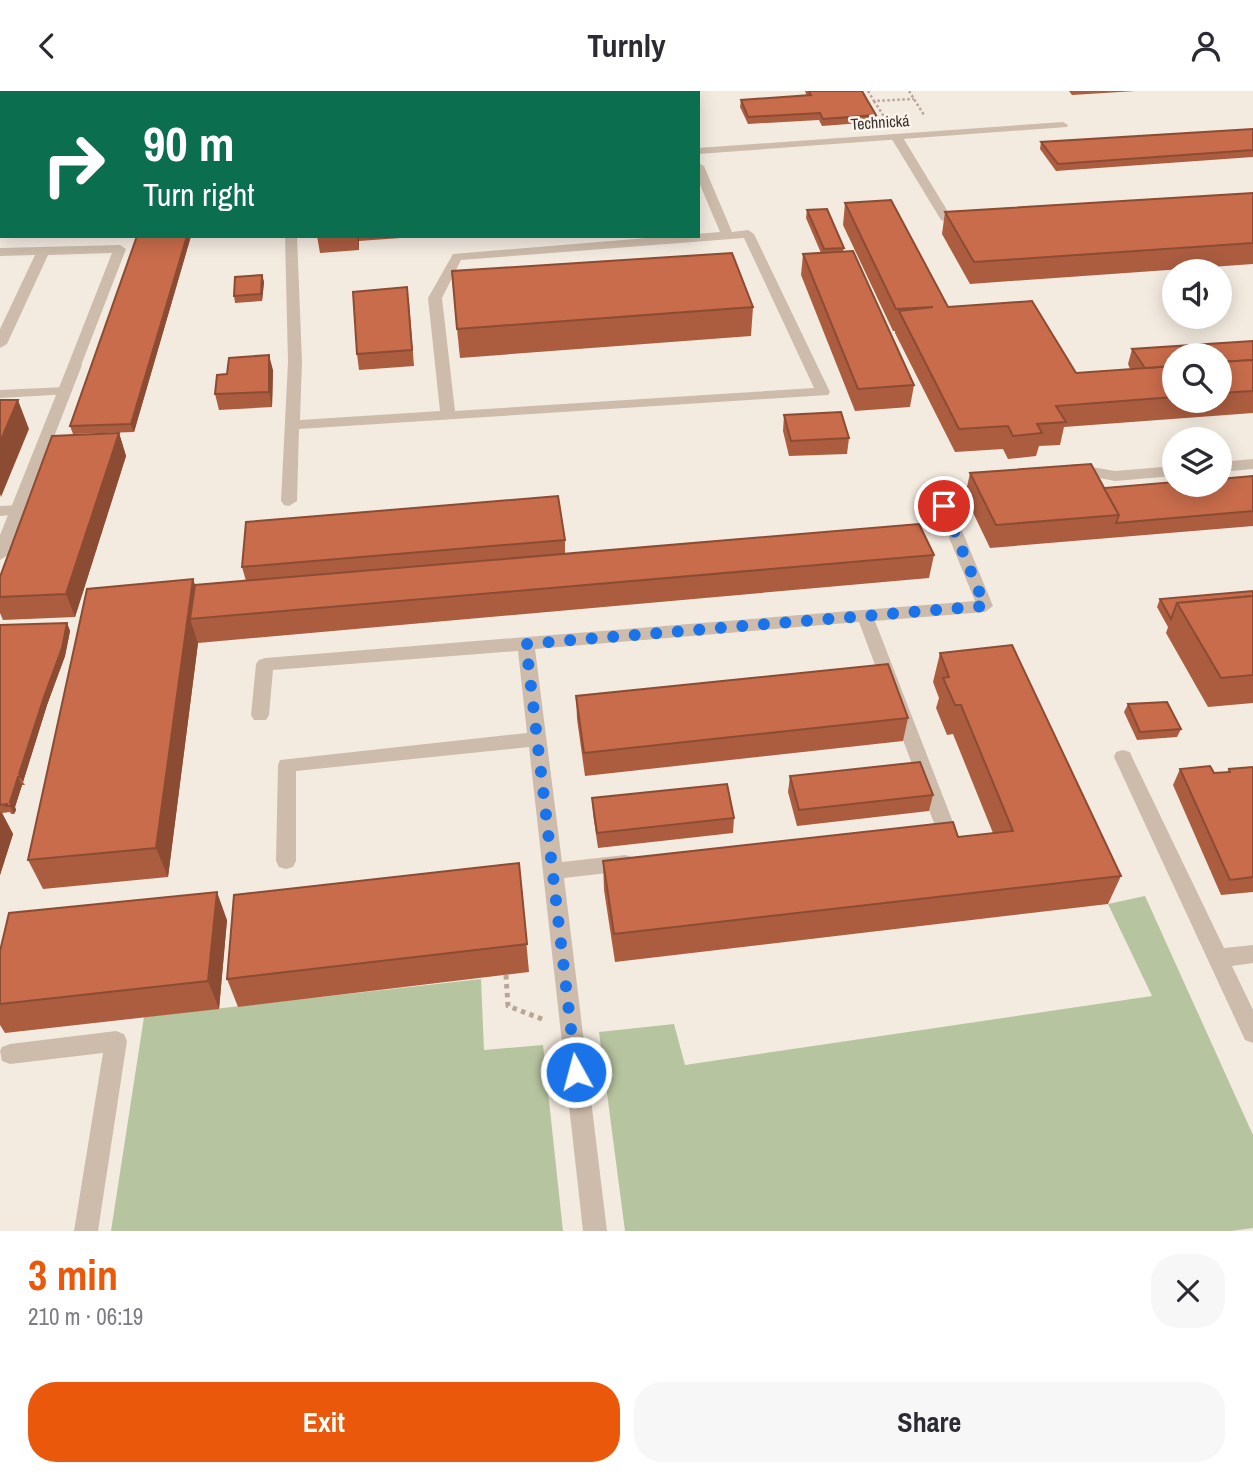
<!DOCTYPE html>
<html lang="en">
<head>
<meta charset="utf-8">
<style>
	:root { --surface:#fff; --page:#f7f7f7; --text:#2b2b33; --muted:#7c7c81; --accent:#ea580c }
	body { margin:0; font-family:"Archivo Narrow",sans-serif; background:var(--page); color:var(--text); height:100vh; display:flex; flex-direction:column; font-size:26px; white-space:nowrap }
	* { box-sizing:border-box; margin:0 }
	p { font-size:23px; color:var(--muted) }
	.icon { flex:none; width:38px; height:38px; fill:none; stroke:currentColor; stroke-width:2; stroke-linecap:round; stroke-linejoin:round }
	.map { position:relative; height:1140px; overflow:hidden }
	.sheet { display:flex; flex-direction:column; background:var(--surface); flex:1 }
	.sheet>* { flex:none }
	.guide { position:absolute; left:0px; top:0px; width:700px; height:147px; box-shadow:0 4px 18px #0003; background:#0b6e4f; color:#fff; overflow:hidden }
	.controls { position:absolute; left:1162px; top:168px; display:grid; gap:14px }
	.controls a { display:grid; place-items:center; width:70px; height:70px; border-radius:50%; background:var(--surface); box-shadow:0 4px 18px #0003; font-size:35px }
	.pin { position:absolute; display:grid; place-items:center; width:60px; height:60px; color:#fff; margin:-30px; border:4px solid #fff; border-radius:50%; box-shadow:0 2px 7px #0007 }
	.me { position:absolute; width:77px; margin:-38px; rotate:353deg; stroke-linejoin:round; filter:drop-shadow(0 0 5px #0008) }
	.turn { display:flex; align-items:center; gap:24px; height:147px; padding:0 28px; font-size:32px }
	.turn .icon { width:91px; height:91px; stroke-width:2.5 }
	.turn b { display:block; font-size:49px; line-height:60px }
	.round { display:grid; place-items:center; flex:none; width:74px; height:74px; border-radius:28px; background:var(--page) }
	.overview { display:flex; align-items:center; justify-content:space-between; height:119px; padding:0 28px }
	h1 { font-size:42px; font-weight:700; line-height:52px; color:var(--accent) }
	.cta { display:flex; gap:14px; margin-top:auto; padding:14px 28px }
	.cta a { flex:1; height:80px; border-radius:28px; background:var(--accent); color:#fff; font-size:28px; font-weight:700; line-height:80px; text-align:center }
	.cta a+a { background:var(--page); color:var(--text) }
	header { display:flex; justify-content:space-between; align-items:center; height:91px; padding:0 28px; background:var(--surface); font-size:32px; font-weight:700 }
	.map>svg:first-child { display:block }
	.green { fill:#b7c4a0 }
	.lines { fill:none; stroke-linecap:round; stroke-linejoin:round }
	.path-far1 { stroke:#b9a696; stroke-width:2.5; stroke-dasharray:2.5 2.5; stroke-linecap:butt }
	.path { stroke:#b9a696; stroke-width:5; stroke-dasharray:4.5 4.5; stroke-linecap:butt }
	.service { fill:#cdbcac; fill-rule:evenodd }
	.minor { fill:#cdbcac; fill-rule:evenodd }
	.wall { fill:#ac5d40; fill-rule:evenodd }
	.shaded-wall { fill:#8c4c34 }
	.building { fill:#c86c4b; stroke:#8c4c34; stroke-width:2 }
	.route { stroke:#1a73e8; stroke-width:12; stroke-dasharray:0 21.6 }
	.labels { text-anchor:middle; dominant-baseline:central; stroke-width:5; stroke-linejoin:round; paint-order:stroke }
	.far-street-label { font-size:16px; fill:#3b302b; stroke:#fbf5ed }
</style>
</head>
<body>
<header><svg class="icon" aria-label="back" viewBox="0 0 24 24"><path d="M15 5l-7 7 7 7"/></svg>Turnly<svg class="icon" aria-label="person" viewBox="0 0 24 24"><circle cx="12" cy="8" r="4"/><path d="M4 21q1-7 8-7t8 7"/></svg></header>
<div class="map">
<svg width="1253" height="1140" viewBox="0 0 1253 1140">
	<rect width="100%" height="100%" fill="#f4ebe0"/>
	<g class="green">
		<polygon points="1145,805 1253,1044 1253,1137 1231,1140 625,1140 599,941 674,933 685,974 1152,905 1108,813"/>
		<polygon points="481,888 484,959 543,954 563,1140 111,1140 144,926"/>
	</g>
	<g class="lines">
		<g class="path-far1">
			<polyline points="868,0 874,10 914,8"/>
			<polyline points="909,0 924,24"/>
			<polyline points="324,2 375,0"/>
			<polyline points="874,10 885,27"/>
		</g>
		<polyline class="path" points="506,884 508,915 542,928"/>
		<g class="service">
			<rect x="411" y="0" width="10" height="2"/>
			<polygon points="892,43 902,45 953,129 951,132 941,129 890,45"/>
			<rect x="0" y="69" width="2" height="6"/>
			<path d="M698,72L704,75L732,141L748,139L754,143L830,301L828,304L299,338L297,410L289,415L284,414L281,410L288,271L285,145H297L302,271L300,329L440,320L428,207L453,163L720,141L698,89ZM744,147L814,297L455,320L442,207L461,169Z"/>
			<polygon points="120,154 126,158 80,277 70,277 68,274 112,162 48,164 7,253 0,257 0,238 35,164 0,165 0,157"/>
			<polygon points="65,296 70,297 70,303 0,307 0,299"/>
			<polygon points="1253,368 1253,378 1220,381 1220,371"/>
			<polygon points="1074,373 1115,380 1174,375 1174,385 1115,390 1069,381 1066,378 1069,375"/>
			<polygon points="944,410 952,415 993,515 985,521 875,530 956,739 953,745 931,748 924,746 921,740 924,734 934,732 859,531 535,558 562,771 625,764 632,766 635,772 632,778 625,780 564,787 607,1140 583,1140 529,656 296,680 296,770 293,776 286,778 279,776 276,770 278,674 280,669 527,642 518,560 273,579 269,624 266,629 254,629 251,624 256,573 259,569 265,567 975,510 936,415"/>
			<polygon points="18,414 24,415 26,419 24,423 0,425 0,415"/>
			<polygon points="1123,659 1130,661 1132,666 1224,857 1253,854 1253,872 1232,875 1253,919 1253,952 1245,949 1114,666 1116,661"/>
			<polygon points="116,940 124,943 127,950 98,1140 74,1140 103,962 10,973 2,970 0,960 2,956 10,953"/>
		</g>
		<g class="minor">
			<polygon points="1063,31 1068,34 1067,36 698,63 698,57"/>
			<rect x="0" y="112" width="2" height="8"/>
			<polygon points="75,270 82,274 8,464 0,469 0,444 68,274"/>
		</g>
	</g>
	<g class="wall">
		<rect x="449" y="0" width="232" height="2"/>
		<polygon points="805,0 862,0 876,24 875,31 822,35 819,29 748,33 740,16 741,9 807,5"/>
		<polygon points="1069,0 1136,0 1072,4"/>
		<polygon points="1253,38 1253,66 1056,80 1040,58 1041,51"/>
		<polygon points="1253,102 1253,173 970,193 942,143 945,121"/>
		<path d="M845,112L948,216L1076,282L1130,278L1128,273L1132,258L1253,250V322L1064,336L1060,354L1039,355L1036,365L1008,368L1003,358L955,361L895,242V240H893L843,134ZM1174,264H1220V310H1174Z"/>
		<polygon points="807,119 844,157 843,160 914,294 910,316 855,320 801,184 803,163 821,162 806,127"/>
		<polygon points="137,145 191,145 134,341 73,343 70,335"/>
		<polygon points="317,145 428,145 359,150 359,159 320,162"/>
		<polygon points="262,184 264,191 262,210 235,212 234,205"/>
		<polygon points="409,211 414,275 359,279 357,263"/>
		<polygon points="753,216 751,245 460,267 457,238"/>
		<polygon points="273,279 272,316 219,319 215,303"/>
		<polygon points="784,324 849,347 847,363 789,365 783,340"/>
		<polygon points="119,342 126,365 75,526 3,529 0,522 0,486"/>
		<polygon points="970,382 1104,397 1253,385 1253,435 990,457 965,405"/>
		<polygon points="565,449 565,463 934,464 929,487 198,552 168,786 43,798 28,769 193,488 195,494 246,490 242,476"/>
		<polygon points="1253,500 1253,612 1208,616 1166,542 1168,536 1157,516 1160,508"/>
		<polygon points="67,532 70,540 65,565 47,614 23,691 25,694 22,694 15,716 16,719 14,723 11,723 10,721 2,722 13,743 0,784 0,534"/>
		<polygon points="940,562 1121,785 1108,813 615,871 604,799 603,770 958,746 993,742 953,643 947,644 936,617 939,607 933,591"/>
		<polygon points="576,605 908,627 903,650 585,685 577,628"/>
		<polygon points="1128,613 1181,638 1177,646 1137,649 1124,621"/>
		<polygon points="1253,676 1253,801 1221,804 1173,694 1180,678 1214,682 1227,681 1229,678"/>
		<polygon points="790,685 933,704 929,720 797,735 788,701"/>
		<polygon points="592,707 734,727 733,742 598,757 593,723"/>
		<polygon points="519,772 529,881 238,916 227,888"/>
		<polygon points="227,829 219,918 5,942 0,934 0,860"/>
	</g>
	<g class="shaded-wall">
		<polygon points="187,145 191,145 134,341 131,333"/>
		<polygon points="357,145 359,145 359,159"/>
		<polygon points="262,184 264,191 262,210 261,203"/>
		<polygon points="269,264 273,279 272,316 269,301"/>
		<polygon points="18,309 29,338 1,406 0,403 0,351"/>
		<polygon points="119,342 126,365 75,526 66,503"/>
		<polygon points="193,488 202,518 190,528 198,552 168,786 156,757"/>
		<polygon points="67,532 70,540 65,565 47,614 23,691 19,683"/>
		<polygon points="18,686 22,694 15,716 16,719 14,723 10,715 10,711"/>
		<polygon points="1,720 13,743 0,784 0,723"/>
		<polygon points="217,801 227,829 219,918 208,890"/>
	</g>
	<g class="building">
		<polygon points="809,0 862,0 876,24 823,28 820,22 748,26 741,9 811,4"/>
		<polygon points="1253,38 1253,59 1058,73 1041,51"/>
		<polygon points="1253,102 1253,152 974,171 945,121"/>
		<polygon points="891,109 948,216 1032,210 1076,282 1174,275 1174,306 1056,315 1066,331 1037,333 1042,342 1013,345 1008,335 959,338 899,220 933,216 896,218 845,112"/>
		<polygon points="827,118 844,157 824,158 807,119"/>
		<polygon points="137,145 187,145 131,333 70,335"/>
		<polygon points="853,160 914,294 858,298 803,163"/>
		<polygon points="732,162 753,216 457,238 452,180"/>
		<polygon points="262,184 261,203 234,205 235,186"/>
		<polygon points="407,196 412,259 357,263 353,201"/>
		<polygon points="1253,250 1253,269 1220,271 1220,264 1174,264 1174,275 1145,277 1132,258"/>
		<polygon points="269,264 269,301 215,303 217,284 227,283 229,267"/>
		<polygon points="1253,269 1253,300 1220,302 1220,271"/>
		<polygon points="0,309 18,309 0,351"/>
		<polygon points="841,321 849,347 791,350 784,324"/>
		<polygon points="119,342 66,503 0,506 0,486 52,345"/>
		<polygon points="1091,373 1119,424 996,434 970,382"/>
		<polygon points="1253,385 1253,420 1116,432 1119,424 1104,397 1174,391 1174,394 1220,394 1220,388"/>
		<polygon points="558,405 565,449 242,476 246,431"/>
		<polygon points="919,433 934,464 190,528 195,494"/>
		<polygon points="193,488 156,757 28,769 87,498"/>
		<polygon points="1253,500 1253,505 1177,512 1171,528 1160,508"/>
		<polygon points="1253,505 1253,584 1221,587 1177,512"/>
		<polygon points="67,532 62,557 44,606 19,683 21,686 18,686 10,711 12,711 10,715 6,715 7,713 0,714 0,534"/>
		<polygon points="1012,554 1121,785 614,843 603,770 953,731 958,746 1013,740 961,614 955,614 943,587 949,586 940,562"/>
		<polygon points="888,573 908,627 584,662 576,605"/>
		<polygon points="1167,611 1181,638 1140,641 1128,613"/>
		<polygon points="920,671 933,704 799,719 790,685"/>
		<polygon points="1210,675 1214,682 1230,681 1229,678 1253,676 1253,786 1230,789 1180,678"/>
		<polygon points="727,693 734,727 597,742 592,707"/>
		<polygon points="519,772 527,853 227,888 234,804"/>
		<polygon points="217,801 208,890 0,913 0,860 9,822"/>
	</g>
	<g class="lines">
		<polyline class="route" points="576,981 526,553 985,515 944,415"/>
	</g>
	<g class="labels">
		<g class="far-street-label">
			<text transform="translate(880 31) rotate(-4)">Technická</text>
		</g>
	</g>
</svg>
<div class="controls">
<a><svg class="icon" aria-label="sound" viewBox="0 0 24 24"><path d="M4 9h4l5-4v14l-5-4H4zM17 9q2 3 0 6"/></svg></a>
<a><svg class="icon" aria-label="search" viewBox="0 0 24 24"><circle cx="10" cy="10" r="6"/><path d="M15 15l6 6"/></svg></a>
<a><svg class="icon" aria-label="layers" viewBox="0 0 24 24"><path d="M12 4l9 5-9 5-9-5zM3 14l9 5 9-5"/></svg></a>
</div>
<div class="pin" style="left:944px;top:415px;background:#d93025"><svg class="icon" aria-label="arrive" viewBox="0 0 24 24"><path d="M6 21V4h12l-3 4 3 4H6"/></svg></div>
<svg class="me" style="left:576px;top:981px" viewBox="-20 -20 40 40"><circle r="17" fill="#1a73e8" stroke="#fff" stroke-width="3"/><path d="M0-11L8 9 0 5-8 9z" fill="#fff"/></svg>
<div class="guide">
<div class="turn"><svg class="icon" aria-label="right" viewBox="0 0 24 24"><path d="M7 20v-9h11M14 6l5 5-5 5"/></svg><div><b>90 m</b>Turn right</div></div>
</div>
</div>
<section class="sheet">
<div class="overview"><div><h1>3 min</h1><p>210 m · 06:19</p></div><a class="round"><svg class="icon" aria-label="close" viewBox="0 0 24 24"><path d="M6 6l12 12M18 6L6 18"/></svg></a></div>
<div class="cta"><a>Exit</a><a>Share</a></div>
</section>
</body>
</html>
